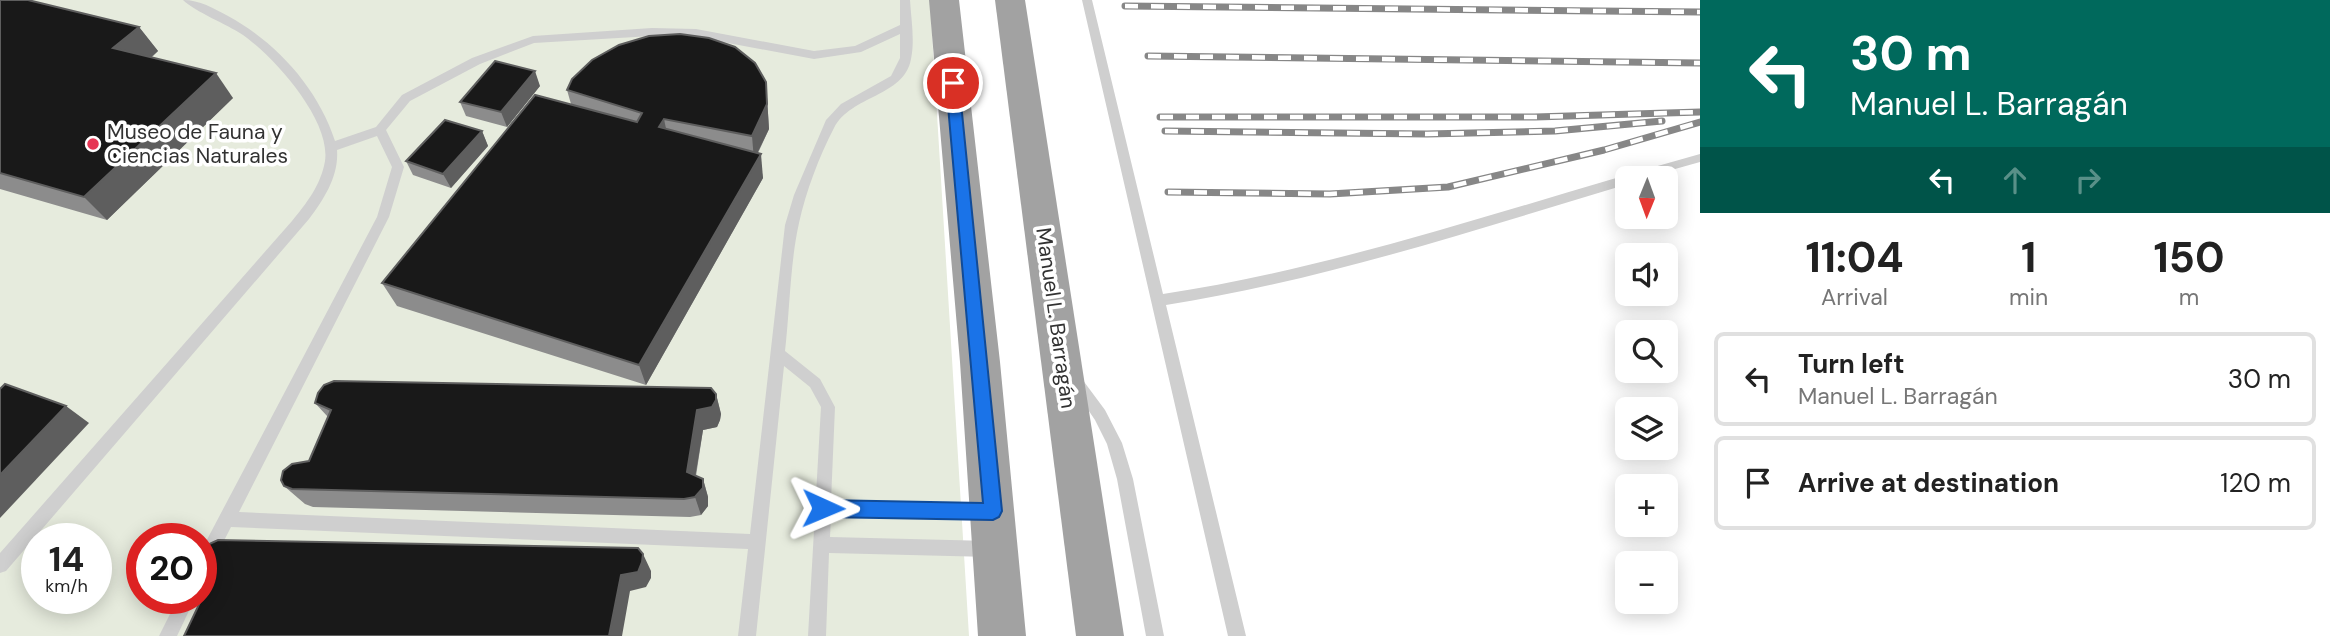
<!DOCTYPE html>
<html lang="en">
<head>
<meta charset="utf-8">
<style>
	:root { --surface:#fff; --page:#f6f6f6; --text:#222; --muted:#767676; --line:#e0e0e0 }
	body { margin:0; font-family:"DM Sans",sans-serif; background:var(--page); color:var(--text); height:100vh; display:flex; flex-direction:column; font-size:26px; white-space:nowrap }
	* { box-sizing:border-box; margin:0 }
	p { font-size:23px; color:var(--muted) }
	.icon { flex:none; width:38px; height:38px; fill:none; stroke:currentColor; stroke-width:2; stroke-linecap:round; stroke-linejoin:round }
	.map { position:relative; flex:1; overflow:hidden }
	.panel { display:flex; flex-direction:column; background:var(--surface); width:630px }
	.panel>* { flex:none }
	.banner { background:#00695c; color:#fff; overflow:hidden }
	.needle { width:46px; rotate:181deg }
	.fabs { position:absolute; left:1615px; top:166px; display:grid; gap:14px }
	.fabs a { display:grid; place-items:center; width:63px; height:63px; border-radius:10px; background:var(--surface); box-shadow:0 4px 18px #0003; font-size:35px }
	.speed { position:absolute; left:21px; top:523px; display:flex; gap:14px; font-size:35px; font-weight:700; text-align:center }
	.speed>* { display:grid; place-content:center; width:91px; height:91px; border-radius:50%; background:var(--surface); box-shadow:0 4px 18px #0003; line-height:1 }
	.speed small { font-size:18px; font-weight:400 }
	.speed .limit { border:10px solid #d22; background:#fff; color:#111 }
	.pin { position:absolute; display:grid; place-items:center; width:60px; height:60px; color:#fff; margin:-30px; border:4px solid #fff; border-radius:50%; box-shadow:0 2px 7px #0007 }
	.me { position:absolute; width:77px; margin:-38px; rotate:91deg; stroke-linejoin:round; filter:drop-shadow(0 0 5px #0008) }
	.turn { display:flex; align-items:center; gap:24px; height:147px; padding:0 35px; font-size:32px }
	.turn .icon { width:91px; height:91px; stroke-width:2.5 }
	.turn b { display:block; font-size:49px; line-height:60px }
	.lanes { display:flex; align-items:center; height:66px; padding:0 35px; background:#0003; justify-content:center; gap:35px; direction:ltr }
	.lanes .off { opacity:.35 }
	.eta { display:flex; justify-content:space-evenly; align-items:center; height:119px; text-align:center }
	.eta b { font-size:42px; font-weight:700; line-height:49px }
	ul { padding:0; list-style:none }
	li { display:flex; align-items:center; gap:21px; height:94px; margin:0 14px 10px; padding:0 21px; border:4px solid var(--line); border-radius:10px }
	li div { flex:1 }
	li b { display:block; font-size:26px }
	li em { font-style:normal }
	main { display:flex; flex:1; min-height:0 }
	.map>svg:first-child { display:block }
	.green { fill:#e6ebdd; fill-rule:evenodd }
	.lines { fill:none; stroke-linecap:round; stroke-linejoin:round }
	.service { fill:#cfcfcf; fill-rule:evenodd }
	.trunk { fill:#a2a2a2; fill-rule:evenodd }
	.rail-casing { stroke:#878787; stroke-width:7 }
	.rail { stroke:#fff; stroke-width:4.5; stroke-dasharray:13; stroke-linecap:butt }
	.wall { fill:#8c8c8c }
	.shaded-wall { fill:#5e5e5e }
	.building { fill:#191919; stroke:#5e5e5e; stroke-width:2 }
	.route { fill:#1a73e8; stroke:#114b97; stroke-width:2 }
	.poi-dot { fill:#e63654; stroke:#fff; stroke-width:2.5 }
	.labels { text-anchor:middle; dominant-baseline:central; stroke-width:7; stroke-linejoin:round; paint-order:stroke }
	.poi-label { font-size:21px; fill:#323232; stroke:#fff; text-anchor:start }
	.street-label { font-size:21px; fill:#323232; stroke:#fff }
</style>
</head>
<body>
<main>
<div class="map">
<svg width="1700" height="636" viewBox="0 0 1700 636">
	<rect width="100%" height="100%" fill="#fff"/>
	<path class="green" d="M0,0H930L969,636H0ZM37,539H96V598H37ZM142,539H201V598H142Z"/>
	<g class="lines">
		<g class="service">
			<path d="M183,0C200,0 213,8 228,16C276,42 318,88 335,141L376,127L402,95L472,58L533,36L652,28L696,29L814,51L855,46L900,25V0H910C911,18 915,40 911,59C904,97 851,95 834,128C819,157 806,191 799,223C790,263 790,309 785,351L820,379L835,407L831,501L986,503L992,506L994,511L992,516L986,519L831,516L830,537L990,541L996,543L998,549L996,555L990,557L829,553L826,636H808L821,407L810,387L784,366L756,636H738L748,549L231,527L207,574L201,576V551L377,217L392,167L377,136L337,150C339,176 324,199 309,219L6,571L0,573V553L292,221C306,204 321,185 325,161C331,120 274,57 243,35C225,23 197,13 183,0ZM900,34V58L891,76L841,104L826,120L794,195L785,225L750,534L239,512L389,217L404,167L386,130L410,101L480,64L534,43L652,36L696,37L814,59L861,52Z"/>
			<path d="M1082,0H1092L1163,294C1347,266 1522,203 1700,154V162L1643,178H1628V184C1475,230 1324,280 1166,305L1246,636H1228Z"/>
			<polygon points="1077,377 1082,379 1105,410 1122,443 1133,479 1164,636 1146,636 1117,479 1107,444 1095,420 1070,383 1072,379"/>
			<polygon points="178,598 195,598 177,636 159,636"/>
		</g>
		<g class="trunk">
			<polygon points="929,0 959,0 1000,362 1026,636 978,636 960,362"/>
			<polygon points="995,0 1025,0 1124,636 1076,636"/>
		</g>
		<defs>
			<g id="rail">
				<polyline points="1125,6 1700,12"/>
				<polyline points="1148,56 1700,63"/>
				<polyline points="1160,117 1535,117 1700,112"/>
				<polyline points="1165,131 1427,134 1555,131 1662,121"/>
				<polyline points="1168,192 1330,194 1448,187 1604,150 1700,122"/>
			</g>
		</defs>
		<use href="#rail" class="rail-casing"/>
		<use href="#rail" class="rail"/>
	</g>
	<g class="wall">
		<polygon points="0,0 139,27 158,51 151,58 233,98 107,220 0,189"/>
		<polygon points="766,82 769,129 758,153 763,178 646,385 397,306 382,283 571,104 567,90"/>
		<polygon points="540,86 507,127 466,116 460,102"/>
		<polygon points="482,131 488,146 451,188 413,175 406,161"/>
		<polygon points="716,394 721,414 720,420 717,427 703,430 696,476 703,479 708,497 708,506 701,515 690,517 313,507 305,504 284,486 309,461 328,417 315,403"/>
	</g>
	<g class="shaded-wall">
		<polygon points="139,27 158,51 133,73 113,48"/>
		<polygon points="535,71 540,86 507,127 501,112"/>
		<polygon points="216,73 233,98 107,220 84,197"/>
		<polygon points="766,82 769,129 754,160 752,136"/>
		<polygon points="664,119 669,143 659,127"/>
		<polygon points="482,131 488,146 451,188 443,174"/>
		<polygon points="761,154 763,178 646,385 639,365"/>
		<polygon points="716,394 721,414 720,420 717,427 703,430 693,490 687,472 697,410"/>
		<polygon points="66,406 89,423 0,518 0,475"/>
		<polygon points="703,479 708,497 708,506 701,515 695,497"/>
		<polygon points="643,554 651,571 651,578 646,587 630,591 622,636 609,636 621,575"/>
	</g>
	<g class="building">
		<polygon points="0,0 28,0 139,27 113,48 216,73 84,197 0,173"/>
		<polygon points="680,34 709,38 735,47 755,63 766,82 767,104 752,136 664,119 659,127 761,154 639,365 382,283 535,95 637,122 642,113 567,90 572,79 592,60 619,45 649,36"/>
		<polygon points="495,61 535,71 501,112 460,102"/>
		<polygon points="445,120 482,131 443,174 406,161"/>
		<polygon points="334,381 711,388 716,394 716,400 712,407 697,410 687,472 703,479 703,488 695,497 684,499 292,489 284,486 281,480 283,471 292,464 309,461 331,410 315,403 318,393 324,385"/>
		<polygon points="5,384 66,406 0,475 0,389"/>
		<polygon points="218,540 638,548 643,554 642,562 638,572 621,575 609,636 184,636 213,575 201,569 201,552 207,545"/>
	</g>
	<polygon class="route" points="953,79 959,83 1002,511 999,517 993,520 823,517 817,514 814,508 817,502 823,500 983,503 946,83"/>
	<circle class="poi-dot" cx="93" cy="144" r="7"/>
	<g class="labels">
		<g class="poi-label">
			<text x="107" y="132">Museo de Fauna y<tspan x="107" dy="24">Ciencias Naturales</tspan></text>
		</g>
		<g class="street-label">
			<text transform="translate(1056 318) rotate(82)">Manuel L. Barragán</text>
		</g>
	</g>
</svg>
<div class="fabs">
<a><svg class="needle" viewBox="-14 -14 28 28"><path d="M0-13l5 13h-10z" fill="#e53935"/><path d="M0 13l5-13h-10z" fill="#767676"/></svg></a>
<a><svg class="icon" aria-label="sound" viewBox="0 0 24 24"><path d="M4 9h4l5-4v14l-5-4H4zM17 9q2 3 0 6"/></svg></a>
<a><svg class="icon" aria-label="search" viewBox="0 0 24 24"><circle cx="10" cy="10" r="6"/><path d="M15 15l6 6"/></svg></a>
<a><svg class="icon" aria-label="layers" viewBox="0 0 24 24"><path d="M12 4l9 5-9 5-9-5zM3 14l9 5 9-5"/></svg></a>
<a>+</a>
<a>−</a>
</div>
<div class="speed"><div>14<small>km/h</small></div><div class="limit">20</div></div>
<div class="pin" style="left:953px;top:83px;background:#d93025"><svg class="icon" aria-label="arrive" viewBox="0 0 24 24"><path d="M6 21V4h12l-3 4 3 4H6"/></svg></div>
<svg class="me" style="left:823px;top:508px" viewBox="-20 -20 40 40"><path d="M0-17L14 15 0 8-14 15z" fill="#1a73e8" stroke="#fff" stroke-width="4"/></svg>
</div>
<section class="panel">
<div class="banner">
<div class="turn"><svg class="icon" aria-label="left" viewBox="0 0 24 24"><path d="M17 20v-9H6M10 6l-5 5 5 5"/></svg><div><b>30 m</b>Manuel L. Barragán</div></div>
<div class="lanes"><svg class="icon" aria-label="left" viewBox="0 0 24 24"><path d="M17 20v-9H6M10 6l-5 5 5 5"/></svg><svg class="icon off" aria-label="ahead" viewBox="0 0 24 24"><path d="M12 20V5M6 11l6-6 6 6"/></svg><svg class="icon off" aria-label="right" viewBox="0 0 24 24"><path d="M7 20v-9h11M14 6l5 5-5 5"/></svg></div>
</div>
<div class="eta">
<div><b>11:04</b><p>Arrival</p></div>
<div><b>1</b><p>min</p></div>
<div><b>150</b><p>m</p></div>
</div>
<ul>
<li><svg class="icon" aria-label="left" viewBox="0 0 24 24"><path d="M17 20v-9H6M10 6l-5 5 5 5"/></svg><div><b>Turn left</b><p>Manuel L. Barragán</p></div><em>30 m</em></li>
<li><svg class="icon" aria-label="arrive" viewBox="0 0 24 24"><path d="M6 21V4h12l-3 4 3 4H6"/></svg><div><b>Arrive at destination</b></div><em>120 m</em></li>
</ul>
</section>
</main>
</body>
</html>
